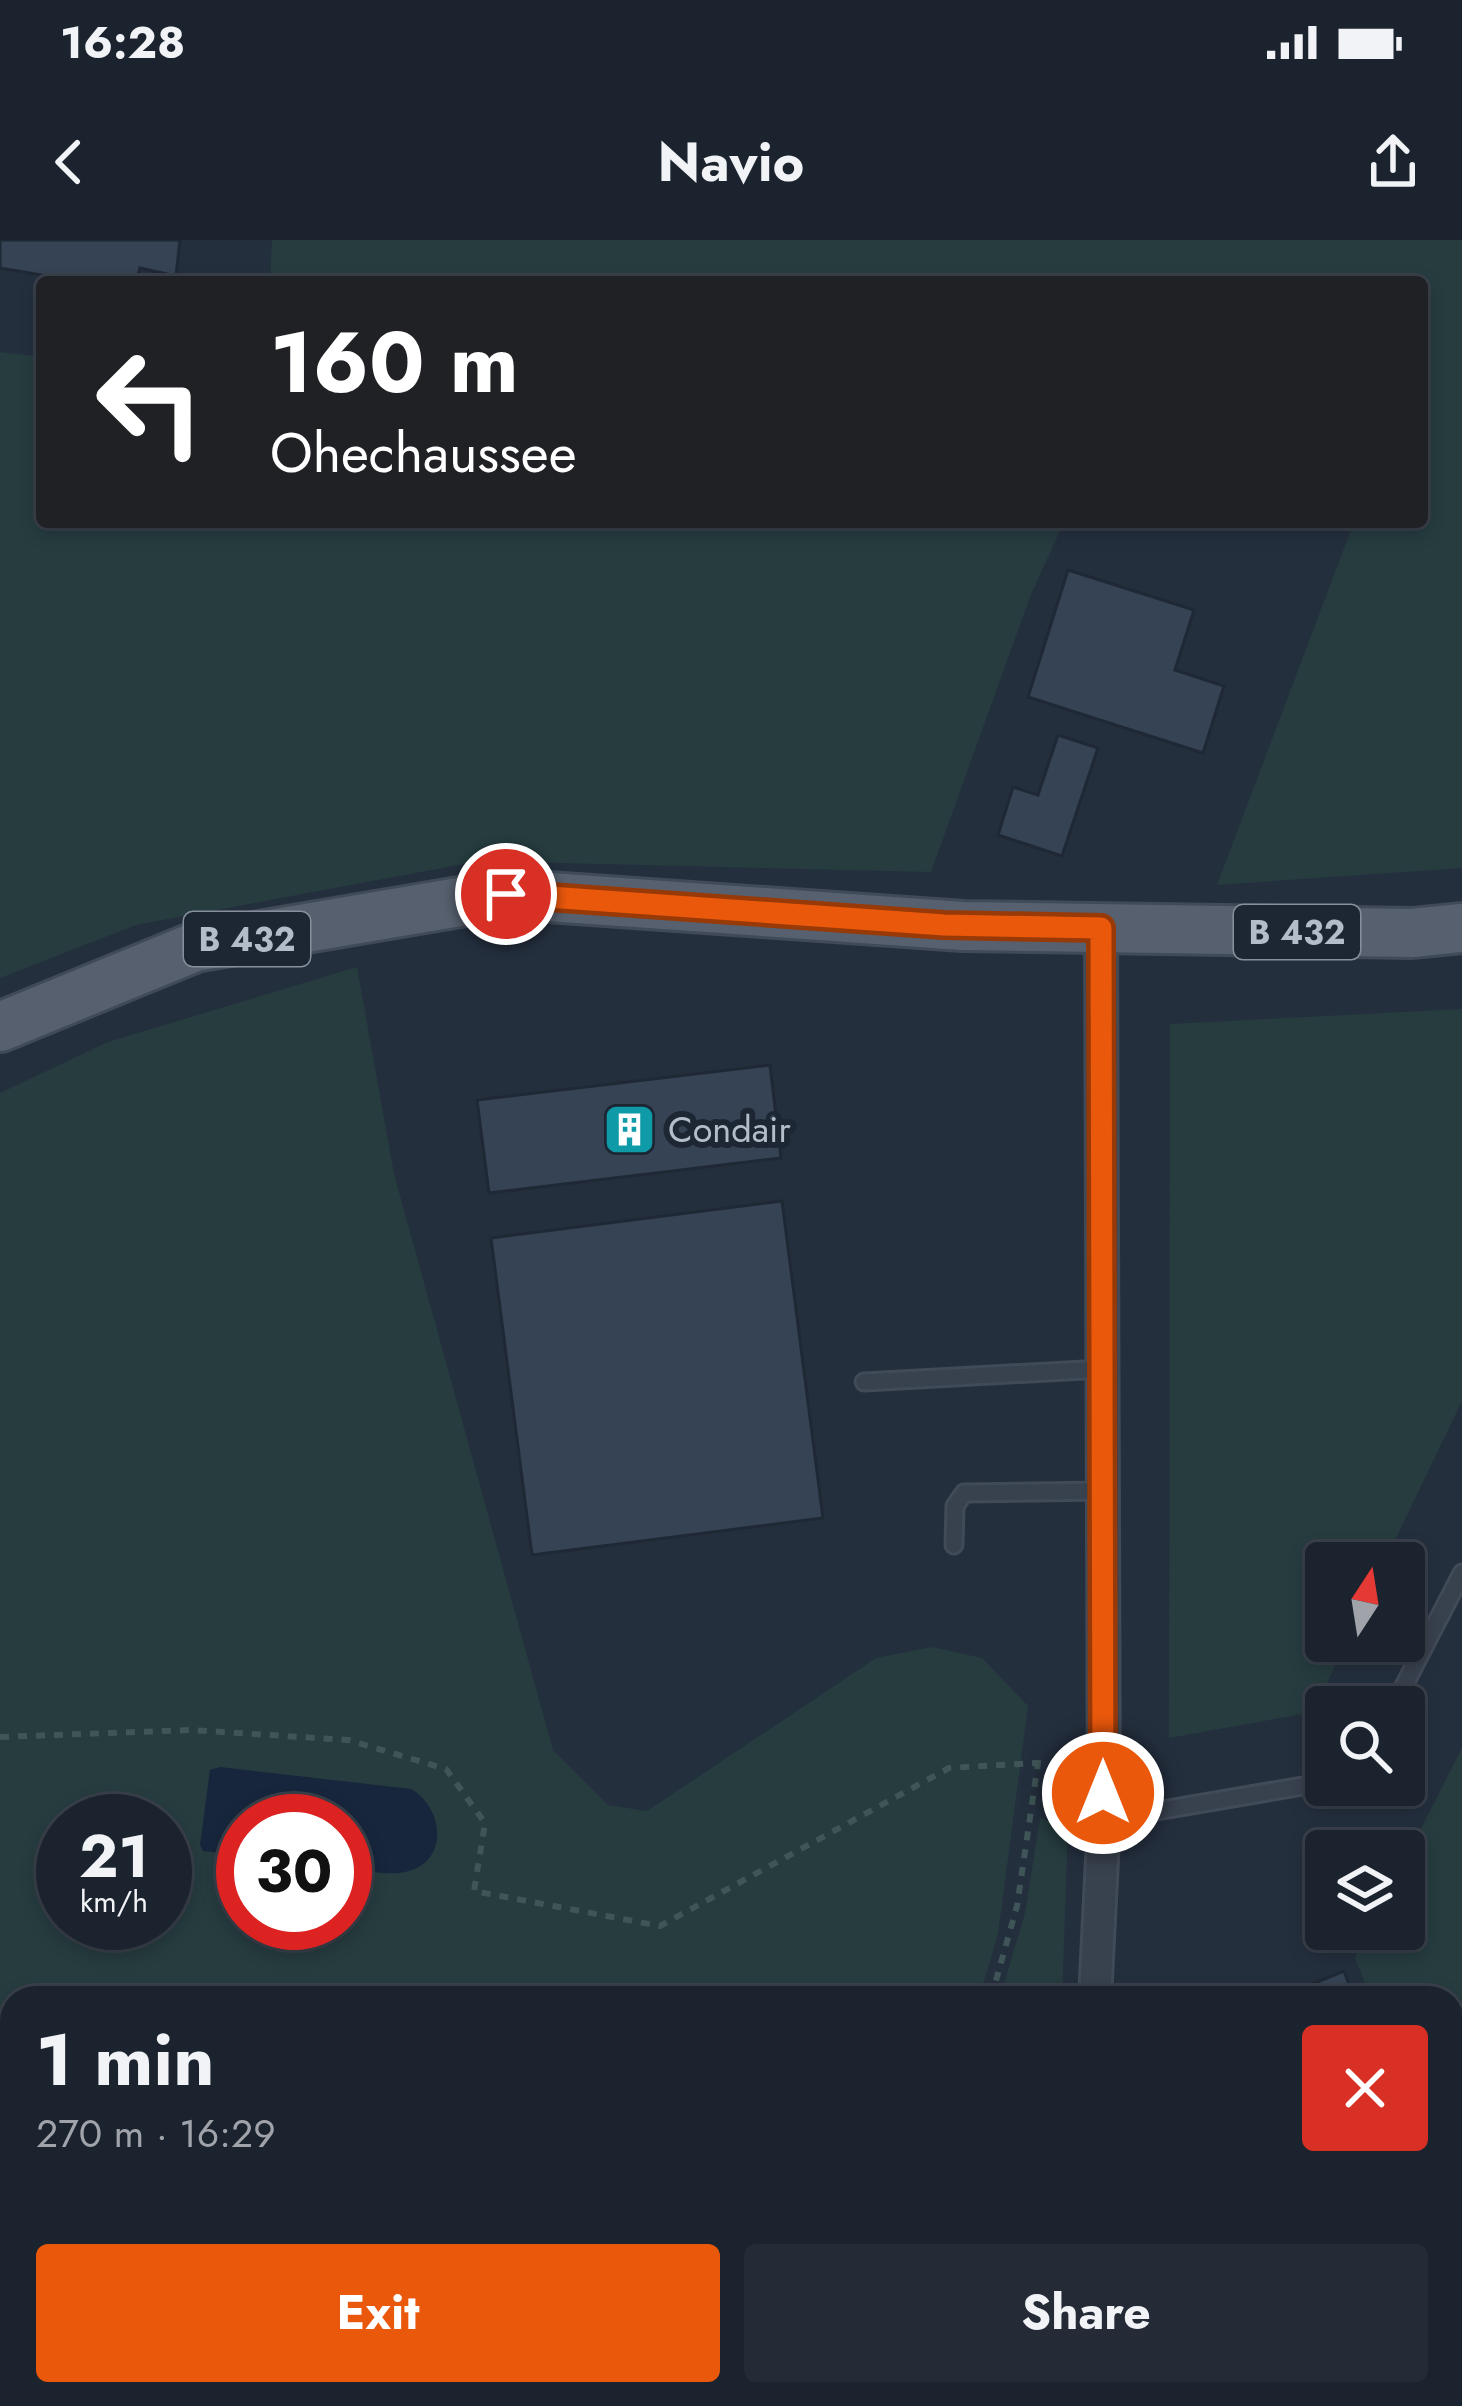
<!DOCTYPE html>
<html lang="en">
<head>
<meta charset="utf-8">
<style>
	:root { --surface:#1b232e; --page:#242b36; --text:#f1f3f6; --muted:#a0a4aa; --line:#39404a; --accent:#ea580c }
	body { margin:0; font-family:Jost,sans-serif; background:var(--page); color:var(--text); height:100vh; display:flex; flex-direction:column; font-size:45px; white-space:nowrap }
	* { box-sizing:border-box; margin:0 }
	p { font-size:39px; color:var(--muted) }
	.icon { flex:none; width:66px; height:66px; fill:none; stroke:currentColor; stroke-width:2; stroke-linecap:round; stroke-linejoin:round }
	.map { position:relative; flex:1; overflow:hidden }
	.details { position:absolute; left:0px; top:1746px; width:1464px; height:420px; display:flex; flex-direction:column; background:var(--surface); border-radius:36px 36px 0 0; box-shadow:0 6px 18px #0003,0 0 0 3px var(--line) }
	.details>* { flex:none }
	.top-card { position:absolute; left:36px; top:36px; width:1392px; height:252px; border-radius:12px; box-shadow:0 6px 18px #0003,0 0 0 3px var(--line); background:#202124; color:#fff; overflow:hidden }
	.needle { width:78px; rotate:12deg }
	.fabs { position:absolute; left:1305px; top:1302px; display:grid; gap:24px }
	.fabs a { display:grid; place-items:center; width:120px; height:120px; border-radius:12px; background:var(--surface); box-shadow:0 6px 18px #0003,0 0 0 3px var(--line); font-size:60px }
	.speed { position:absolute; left:36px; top:1554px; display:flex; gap:24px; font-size:60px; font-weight:700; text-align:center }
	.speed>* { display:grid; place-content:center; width:156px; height:156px; border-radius:50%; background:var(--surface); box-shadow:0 6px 18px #0003,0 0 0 3px var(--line); line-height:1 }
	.speed small { font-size:30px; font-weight:400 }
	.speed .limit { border:18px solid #d22; background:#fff; color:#111 }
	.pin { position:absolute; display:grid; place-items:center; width:102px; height:102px; color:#fff; margin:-51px; border:6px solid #fff; border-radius:50%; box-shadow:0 3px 12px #0007 }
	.me { position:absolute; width:132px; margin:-66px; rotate:0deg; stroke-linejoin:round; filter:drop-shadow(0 0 9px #0008) }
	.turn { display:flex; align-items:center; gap:42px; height:252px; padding:0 36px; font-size:54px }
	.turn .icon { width:156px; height:156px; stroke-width:2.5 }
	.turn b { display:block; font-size:84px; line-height:102px }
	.round { display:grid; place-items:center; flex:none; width:126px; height:126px; border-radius:12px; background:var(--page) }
	.overview { display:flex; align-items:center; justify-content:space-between; height:204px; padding:0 36px }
	h1 { font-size:72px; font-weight:700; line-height:90px }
	.cta { display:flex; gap:24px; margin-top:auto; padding:24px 36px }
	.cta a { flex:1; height:138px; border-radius:12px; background:var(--accent); color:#fff; font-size:48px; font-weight:700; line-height:138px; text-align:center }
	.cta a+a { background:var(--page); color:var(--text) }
	.status { display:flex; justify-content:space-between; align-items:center; height:84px; padding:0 60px; background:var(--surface); direction:ltr }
	.status svg { height:33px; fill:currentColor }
	header { display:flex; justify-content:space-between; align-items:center; height:156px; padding:0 36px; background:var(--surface); font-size:54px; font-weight:700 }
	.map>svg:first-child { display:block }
	.green { fill:#263c3f; fill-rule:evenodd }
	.water { fill:#17263c }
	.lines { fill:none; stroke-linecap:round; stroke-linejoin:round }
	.stream { stroke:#17263c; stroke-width:10 }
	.building { fill:#364354; stroke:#1f2835; stroke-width:3 }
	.lane-casing { stroke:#414a57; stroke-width:21 }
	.street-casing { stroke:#414a57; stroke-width:36 }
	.primary-casing { stroke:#414a57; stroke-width:54 }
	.path { stroke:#3f5557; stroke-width:6; stroke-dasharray:9 9; stroke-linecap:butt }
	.lane { stroke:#38414e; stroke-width:15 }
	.street { stroke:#38414e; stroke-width:30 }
	.primary { stroke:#56606e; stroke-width:48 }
	.route-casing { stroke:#983908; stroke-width:30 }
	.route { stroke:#ea580c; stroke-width:21 }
	.labels { text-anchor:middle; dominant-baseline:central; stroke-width:12; stroke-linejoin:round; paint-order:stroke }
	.shield { fill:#1d2633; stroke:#878f9c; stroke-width:3 }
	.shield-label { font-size:33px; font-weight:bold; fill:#b4bcc9 }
	.poi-label { font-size:36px; fill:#b4bcc9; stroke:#1d2633; text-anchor:start }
</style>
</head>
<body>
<div class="status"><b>16:28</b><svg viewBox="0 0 49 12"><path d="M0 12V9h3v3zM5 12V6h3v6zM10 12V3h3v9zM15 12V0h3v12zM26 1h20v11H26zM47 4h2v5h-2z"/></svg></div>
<header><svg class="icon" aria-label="back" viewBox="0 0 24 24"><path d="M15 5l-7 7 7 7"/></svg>Navio<svg class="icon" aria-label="share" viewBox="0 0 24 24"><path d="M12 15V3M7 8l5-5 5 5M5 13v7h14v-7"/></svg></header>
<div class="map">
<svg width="1462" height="2166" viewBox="0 0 1462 2166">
	<rect width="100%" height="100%" fill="#242f3e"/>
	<g class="green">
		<polygon points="272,0 1462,0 1462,628 1217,645 1354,282 1422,282 1422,42 270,42"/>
		<polygon points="0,112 42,117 42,282 1064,282 1030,357 931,632 480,621 136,685 0,738"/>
		<path d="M357,727L394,934L553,1510L608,1565L647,1571L876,1418L932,1407L982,1418L1028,1466L998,1694L979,1758H12V2154H964L975,2166H0V853L108,802ZM63,1581H165V1683H63ZM243,1581H345V1683H243Z"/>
		<polygon points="1462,769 1462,1161 1384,1323 1326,1323 1326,1401 1347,1401 1313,1472 1169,1498 1170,784"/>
		<polygon points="1462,1508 1462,1994 1452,1968 1452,1758 1371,1758 1355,1718 1370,1689 1404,1689 1404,1622"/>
		<polygon points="1040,1578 1068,1588 1062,1758 1000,1758 1025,1673"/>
		<polygon points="998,2154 1096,2154 1100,2166 1006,2166"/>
	</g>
	<path class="water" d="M220,1527L411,1549C444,1568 450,1622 405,1632C387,1636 363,1630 345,1627V1581H243V1616L203,1611L200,1605L210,1530Z"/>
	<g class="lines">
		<g class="stream">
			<polyline points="0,2064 12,2068"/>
			<polyline points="133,2154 147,2166"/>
			<polyline points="1037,2154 1043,2166"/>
		</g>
	</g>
	<g class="building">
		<polygon points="0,0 180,0 176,36 140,28 136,42 82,42 0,28"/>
		<polygon points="1068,330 1194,370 1175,430 1224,446 1203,513 1028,457"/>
		<polygon points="1058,495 1098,508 1062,616 998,595 1013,547 1038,555"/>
		<polygon points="770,825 781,918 489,953 477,860"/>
		<polygon points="782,961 823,1278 532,1315 491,998"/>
		<polygon points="1344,1731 1354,1758 1278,1758"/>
		<polygon points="1452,2001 1462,2026 1462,2152 1426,2166 1345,2166 1340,2154 1452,2154"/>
		<polygon points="1462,2152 1462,2166 1426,2166"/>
	</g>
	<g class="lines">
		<defs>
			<g id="lane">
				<polyline points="864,1142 1102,1129"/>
				<polyline points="954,1305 955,1266 964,1253 1103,1251"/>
				<polyline points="1393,1467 1462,1333"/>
				<polyline points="1104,1580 1326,1542"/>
			</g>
			<g id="street">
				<polyline points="1095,1758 1104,1580 1101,688"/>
				<polyline points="1125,2154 1131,2166"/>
			</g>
			<polyline id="primary" points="0,787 195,707 506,654 963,686 1412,693 1462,688"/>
		</defs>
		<use href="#lane" class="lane-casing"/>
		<use href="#street" class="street-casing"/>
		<use href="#primary" class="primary-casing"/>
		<g class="path">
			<polyline points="0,1497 191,1490 348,1500 446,1529 485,1583 474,1651 660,1686 949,1528 1038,1523"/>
			<polyline points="991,1758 1017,1666 1038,1523 1071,1525"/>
			<polyline points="980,2154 990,2166"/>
		</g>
		<use href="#lane" class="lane"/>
		<use href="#street" class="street"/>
		<use href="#primary" class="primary"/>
	</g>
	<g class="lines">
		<defs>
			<polyline id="route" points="506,654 944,685 1101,688 1103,1553"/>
		</defs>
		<use href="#route" class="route-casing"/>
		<use href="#route" class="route"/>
	</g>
	<defs>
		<symbol id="building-square" viewBox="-11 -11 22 22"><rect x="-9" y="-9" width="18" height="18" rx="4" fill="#0f9aa8" stroke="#1d2633"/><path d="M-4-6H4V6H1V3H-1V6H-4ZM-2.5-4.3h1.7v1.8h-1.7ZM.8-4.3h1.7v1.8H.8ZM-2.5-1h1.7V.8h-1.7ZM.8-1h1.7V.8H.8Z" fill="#fff"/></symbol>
	</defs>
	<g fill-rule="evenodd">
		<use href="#building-square" x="600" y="860" width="59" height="59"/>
	</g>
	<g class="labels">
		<g class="shield">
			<rect x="1234" y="665" width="126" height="54" rx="9"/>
			<rect x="184" y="672" width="126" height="54" rx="9"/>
		</g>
		<g class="shield-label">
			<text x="1297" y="692">B 432</text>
			<text x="247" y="699">B 432</text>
		</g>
		<g class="poi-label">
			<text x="668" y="889">Condair</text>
		</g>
	</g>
</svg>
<div class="fabs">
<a><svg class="needle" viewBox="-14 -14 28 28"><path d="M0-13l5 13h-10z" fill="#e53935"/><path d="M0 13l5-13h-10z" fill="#a0a4aa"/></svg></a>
<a><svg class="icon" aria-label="search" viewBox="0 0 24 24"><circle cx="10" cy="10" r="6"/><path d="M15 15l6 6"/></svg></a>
<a><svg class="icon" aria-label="layers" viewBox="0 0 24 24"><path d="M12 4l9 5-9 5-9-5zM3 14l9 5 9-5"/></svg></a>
</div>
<div class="speed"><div>21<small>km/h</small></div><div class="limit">30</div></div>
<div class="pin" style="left:506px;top:654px;background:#d93025"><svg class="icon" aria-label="arrive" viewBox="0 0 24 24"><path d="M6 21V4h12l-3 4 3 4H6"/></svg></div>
<svg class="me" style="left:1103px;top:1553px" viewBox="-20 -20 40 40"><circle r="17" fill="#ea580c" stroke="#fff" stroke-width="3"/><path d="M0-11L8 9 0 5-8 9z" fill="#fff"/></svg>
<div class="top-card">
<div class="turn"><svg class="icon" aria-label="left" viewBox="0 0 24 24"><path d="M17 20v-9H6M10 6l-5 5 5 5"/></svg><div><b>160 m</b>Ohechaussee</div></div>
</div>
<section class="details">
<div class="overview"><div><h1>1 min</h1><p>270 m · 16:29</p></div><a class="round" style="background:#d93025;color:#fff"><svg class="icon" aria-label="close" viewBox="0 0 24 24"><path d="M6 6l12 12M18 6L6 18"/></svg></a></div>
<div class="cta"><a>Exit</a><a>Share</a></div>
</section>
</div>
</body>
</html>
